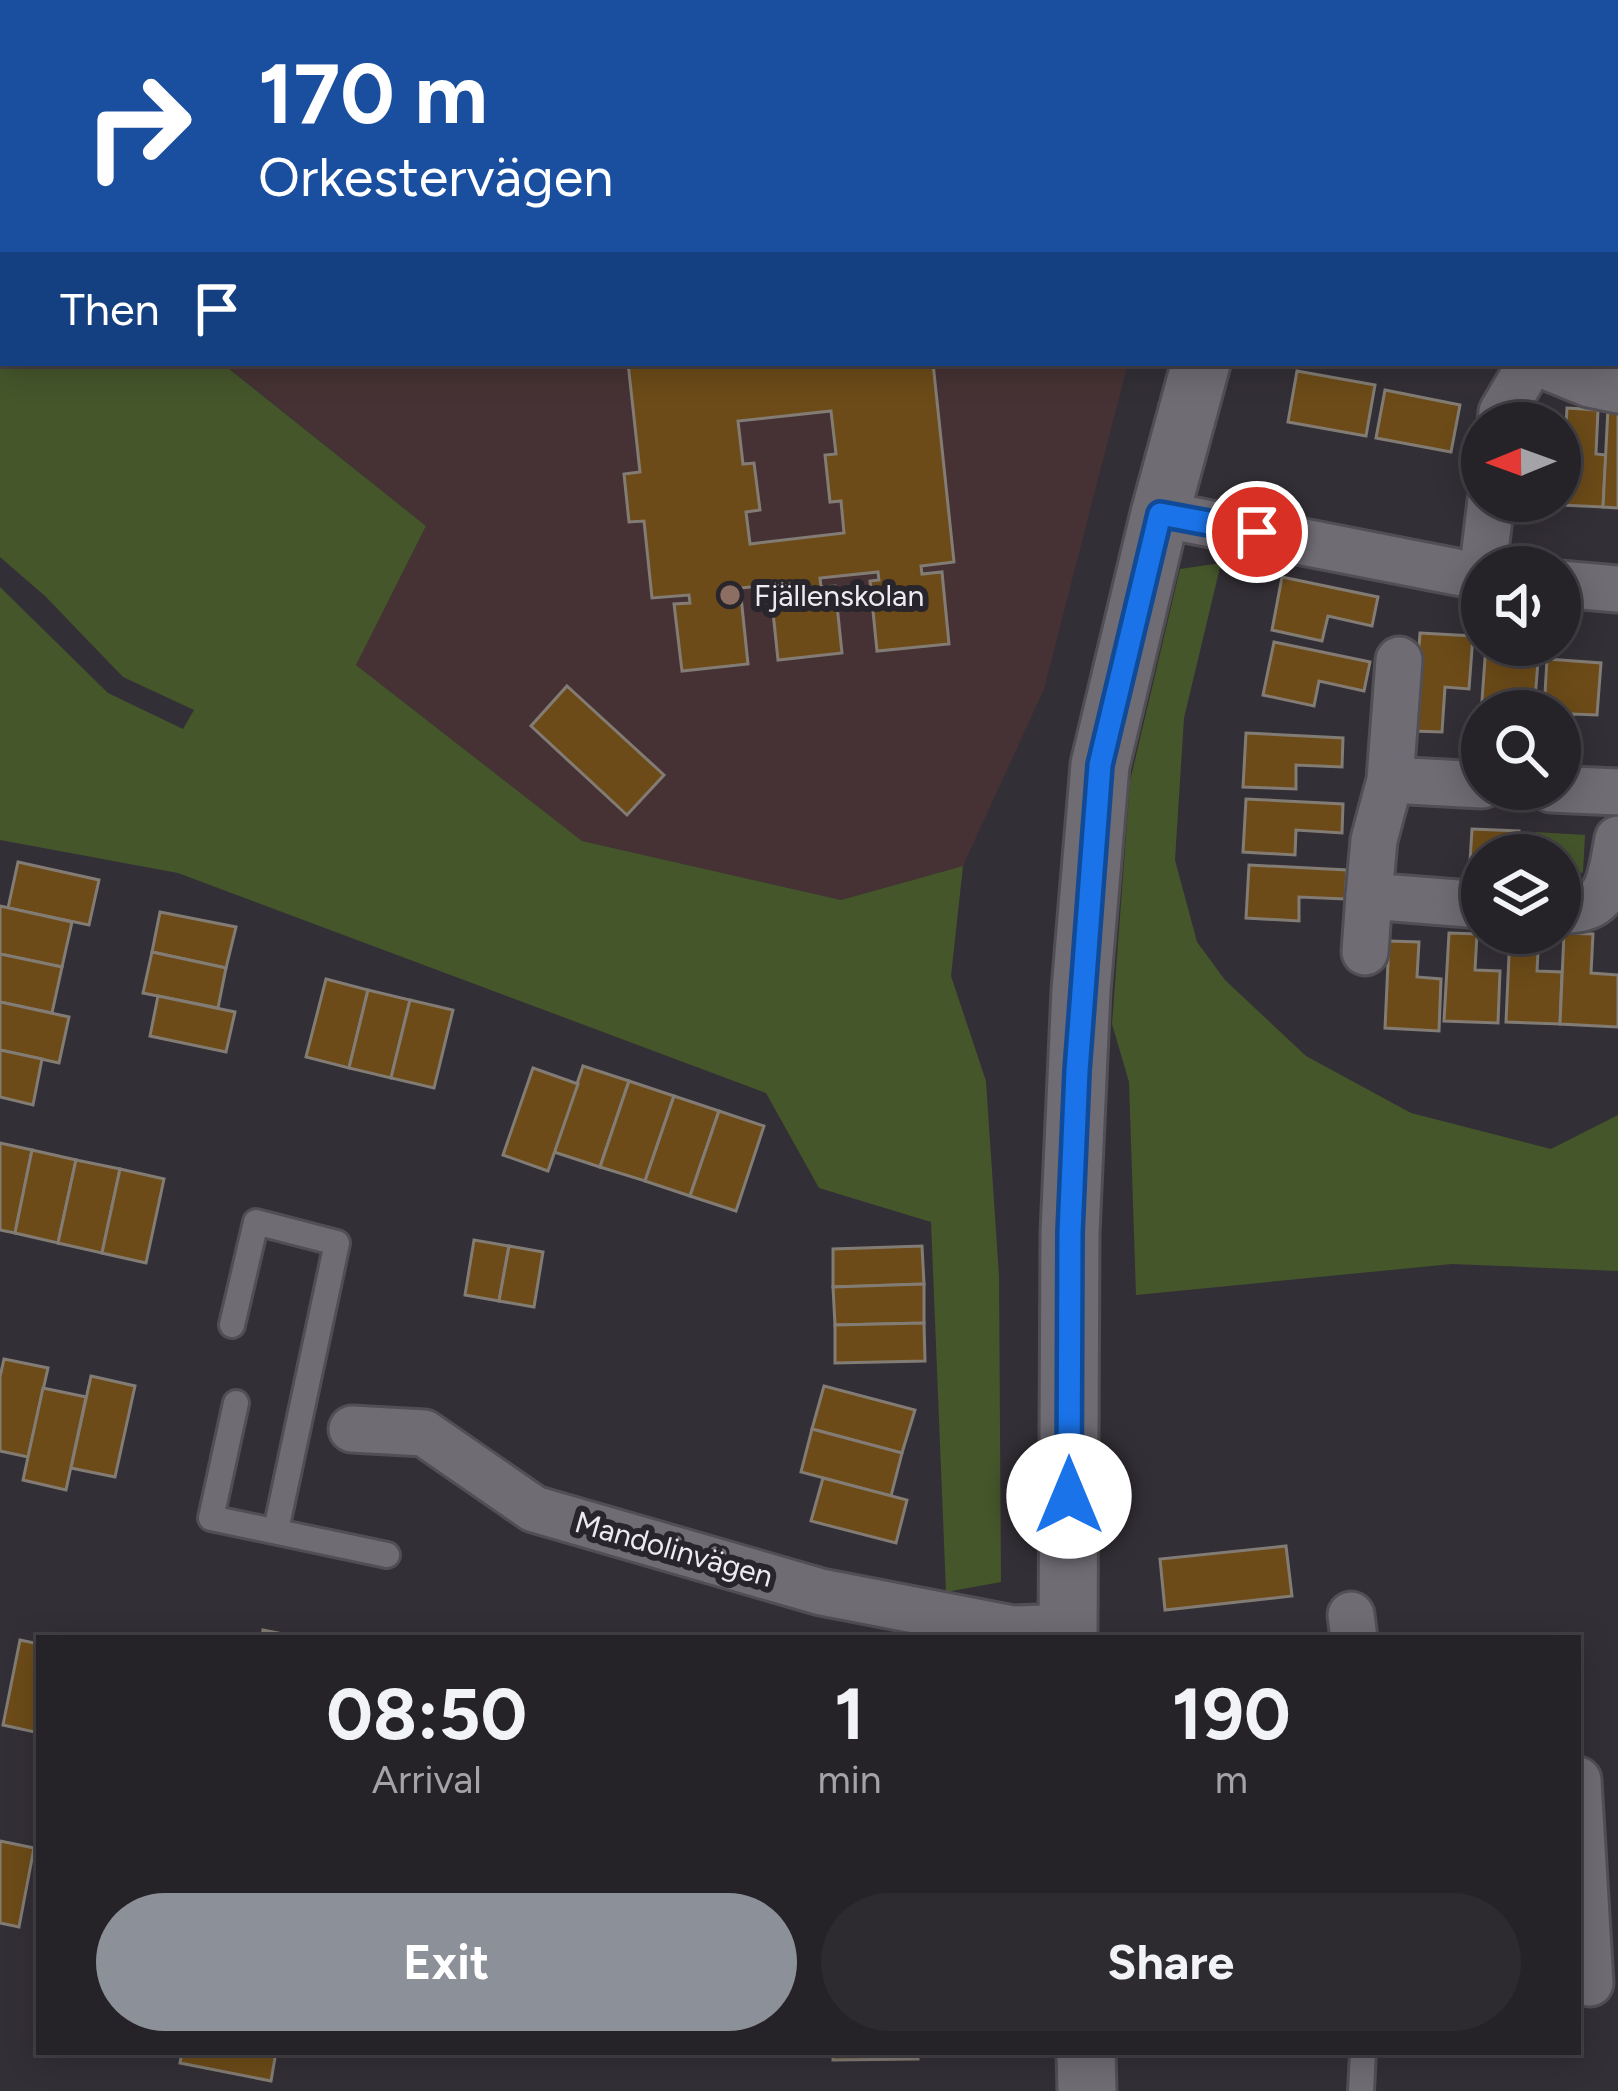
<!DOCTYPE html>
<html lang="en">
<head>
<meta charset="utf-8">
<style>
	:root { --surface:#262328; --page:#2e2b30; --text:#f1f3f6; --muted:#a4a4a8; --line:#424045; --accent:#8c9099 }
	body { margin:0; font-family:Figtree,sans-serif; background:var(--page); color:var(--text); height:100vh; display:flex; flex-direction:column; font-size:45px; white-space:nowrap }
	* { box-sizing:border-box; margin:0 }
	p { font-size:39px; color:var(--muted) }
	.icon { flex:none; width:66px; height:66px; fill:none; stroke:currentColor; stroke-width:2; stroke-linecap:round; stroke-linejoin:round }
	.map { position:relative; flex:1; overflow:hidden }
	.side { position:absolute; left:36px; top:1635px; width:1545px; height:420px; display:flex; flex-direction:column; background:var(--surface); border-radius:0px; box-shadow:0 6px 30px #0003,0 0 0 3px var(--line) }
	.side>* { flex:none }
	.guide { position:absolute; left:0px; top:0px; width:1620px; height:366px; box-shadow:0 6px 30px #0003,0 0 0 3px var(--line); background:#1a4fa0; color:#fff; overflow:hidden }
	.needle { width:78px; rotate:269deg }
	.tools { position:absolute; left:1461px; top:402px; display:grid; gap:24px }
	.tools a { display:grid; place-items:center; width:120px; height:120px; border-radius:50%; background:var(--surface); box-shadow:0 6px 30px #0003,0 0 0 3px var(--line); font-size:60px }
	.pin { position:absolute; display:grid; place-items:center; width:102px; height:102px; color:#fff; margin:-51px; border:6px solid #fff; border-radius:50%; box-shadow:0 3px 12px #0007 }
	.me { position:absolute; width:132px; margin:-66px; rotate:0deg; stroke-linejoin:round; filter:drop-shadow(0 0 9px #0008) }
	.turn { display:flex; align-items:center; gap:42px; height:252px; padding:0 60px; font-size:54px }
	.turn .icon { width:156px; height:156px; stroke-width:2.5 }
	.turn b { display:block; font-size:84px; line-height:102px }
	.then { display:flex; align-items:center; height:114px; padding:0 60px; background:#0003; gap:24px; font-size:45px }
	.eta { display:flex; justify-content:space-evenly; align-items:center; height:204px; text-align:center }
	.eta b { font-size:72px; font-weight:700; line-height:84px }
	.primary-button { display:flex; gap:24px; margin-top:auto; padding:24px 60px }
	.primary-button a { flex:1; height:138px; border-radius:72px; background:var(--accent); color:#fff; font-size:48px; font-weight:700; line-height:138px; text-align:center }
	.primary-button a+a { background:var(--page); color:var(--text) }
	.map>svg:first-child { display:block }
	.education { fill:#463234 }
	.green { fill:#45562b }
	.building { fill:#6c4b18; stroke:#827c74; stroke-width:3; fill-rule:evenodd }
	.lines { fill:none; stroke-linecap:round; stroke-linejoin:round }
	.service-casing { stroke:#514e54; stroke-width:30 }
	.minor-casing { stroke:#514e54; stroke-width:51 }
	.tertiary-casing { stroke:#514e54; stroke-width:63 }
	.service { stroke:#706c74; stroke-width:24 }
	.minor { stroke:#706c74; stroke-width:45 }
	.tertiary { stroke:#706c74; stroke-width:57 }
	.route-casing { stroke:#114b97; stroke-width:30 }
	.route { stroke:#1a73e8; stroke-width:21 }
	.education-dot { fill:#8d6e63; stroke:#29252c; stroke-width:4.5 }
	.labels { text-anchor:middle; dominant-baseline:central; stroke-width:12; stroke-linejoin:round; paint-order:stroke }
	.poi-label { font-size:30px; fill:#eeebf0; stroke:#29252c; text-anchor:start }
	.street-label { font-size:30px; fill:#eeebf0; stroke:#29252c }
</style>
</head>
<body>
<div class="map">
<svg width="1618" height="2091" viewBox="0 0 1618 2091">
	<rect width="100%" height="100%" fill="#332f36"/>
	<g class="education">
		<polygon points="0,0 1095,0 3,3 3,287"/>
		<polygon points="214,363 1128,363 1044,689 963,866 841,900 582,841 356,665 426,526 229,368"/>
	</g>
	<g class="green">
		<polygon points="0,286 3,363 214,363 228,368 426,526 356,665 582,841 841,900 963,866 951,976 986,1081 999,1276 1001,1582 946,1592 931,1222 819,1188 766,1093 178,873 0,840 0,587 108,693 183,729 194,710 123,677 45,596 0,557"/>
		<polygon points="1221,563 1184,718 1175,860 1197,942 1225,980 1306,1056 1411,1113 1551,1149 1618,1115 1618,1271 1452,1264 1136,1295 1129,1082 1112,1024 1130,781 1180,569"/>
		<polygon points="1535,832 1585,835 1583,872 1560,885 1560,855 1533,855"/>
	</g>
	<g class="building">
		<polygon points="98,0 512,0 487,3"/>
		<polygon points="528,0 636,0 637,3 529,3"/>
		<path d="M628,363H933L954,562L921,566L922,574L942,572L949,644L877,651L870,581L879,580L878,572L820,578L821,587L835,586L842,653L778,660L771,593L787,591L786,583L723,590L724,599L741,597L748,664L682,671L674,604L690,603L689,595L652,598L644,521L629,522L624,474L640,472ZM831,411L836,454L825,455L830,502L841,501L844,533L750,544L746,512L760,510L754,463L743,464L738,421Z"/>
		<polygon points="1297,371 1375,385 1366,436 1288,422"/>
		<polygon points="1385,390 1460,405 1451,452 1376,438"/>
		<polygon points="1567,408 1598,410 1596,454 1606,455 1603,507 1561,505"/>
		<polygon points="1608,408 1618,409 1618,508 1603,507"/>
		<polygon points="1282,577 1378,597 1372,626 1328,616 1322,641 1272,630"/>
		<polygon points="1420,633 1473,636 1469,689 1445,687 1442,732 1413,731"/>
		<polygon points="1274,642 1370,662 1364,691 1319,681 1314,706 1263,695"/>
		<polygon points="1486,645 1539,648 1535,700 1511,699 1510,711 1482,711 1482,742 1479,742"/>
		<polygon points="1547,659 1601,663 1597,715 1573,714 1570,759 1560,758 1560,711 1544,711"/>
		<polygon points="567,686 664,775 627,815 531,726"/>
		<polygon points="1246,733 1343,738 1342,767 1296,765 1296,789 1243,787"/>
		<polygon points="1246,799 1343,804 1342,833 1296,830 1295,855 1243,852"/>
		<polygon points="1472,829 1519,831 1518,855 1482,855 1482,879 1469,878"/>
		<polygon points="18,862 99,880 89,925 8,908"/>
		<polygon points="1249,865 1347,870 1345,899 1299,897 1299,921 1246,918"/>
		<polygon points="0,906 72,922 62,967 0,954"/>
		<polygon points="160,912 236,927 226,968 152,952"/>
		<polygon points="1449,933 1477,934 1475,970 1500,971 1498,1023 1444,1021"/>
		<polygon points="1510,933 1539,933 1537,971 1562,972 1560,1024 1506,1022"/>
		<polygon points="1564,933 1593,934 1591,973 1618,975 1618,1027 1560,1024"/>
		<polygon points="1389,941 1419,942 1417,977 1441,979 1439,1031 1385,1028"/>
		<polygon points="152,952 226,968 218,1008 143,993"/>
		<polygon points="0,954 62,967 52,1013 0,1002"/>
		<polygon points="326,979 368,990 349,1068 306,1057"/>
		<polygon points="368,990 410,1000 391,1078 349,1068"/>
		<polygon points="158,996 235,1012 226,1052 150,1036"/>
		<polygon points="410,1000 453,1010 434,1088 391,1078"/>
		<polygon points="0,1002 69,1017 59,1063 0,1050"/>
		<polygon points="0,1050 42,1059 33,1105 0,1097"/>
		<polygon points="583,1066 629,1081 600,1167 554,1152"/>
		<polygon points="533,1068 578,1084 548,1171 503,1155"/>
		<polygon points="629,1081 674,1096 645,1181 600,1167"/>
		<polygon points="674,1096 719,1111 690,1196 645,1181"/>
		<polygon points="719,1111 764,1126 736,1211 690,1196"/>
		<polygon points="0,1143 32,1150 15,1233 0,1230"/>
		<polygon points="32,1150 76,1160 58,1243 15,1233"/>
		<polygon points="76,1160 120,1169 102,1253 58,1243"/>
		<polygon points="120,1169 164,1179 146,1263 102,1253"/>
		<polygon points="474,1240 509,1246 499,1301 465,1295"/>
		<polygon points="509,1246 543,1252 534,1307 499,1301"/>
		<polygon points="922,1246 924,1284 833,1287 833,1249"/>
		<polygon points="924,1284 924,1323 835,1325 833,1287"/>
		<polygon points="924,1323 925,1361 835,1363 835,1325"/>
		<polygon points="4,1359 48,1368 28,1457 0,1451 0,1377"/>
		<polygon points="91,1376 135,1386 115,1477 71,1468"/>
		<polygon points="824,1386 915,1410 902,1453 812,1429"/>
		<polygon points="43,1388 86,1397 66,1490 23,1480"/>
		<polygon points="812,1429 902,1453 891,1496 801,1472"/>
		<polygon points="823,1478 907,1500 896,1543 811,1521"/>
		<polygon points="1286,1546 1292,1596 1165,1610 1160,1559"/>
		<polygon points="263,1630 303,1638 262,1638"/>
		<polygon points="20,1640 39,1644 39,1733 3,1725"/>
		<polygon points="0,1841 34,1848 19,1927 0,1923"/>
		<polygon points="182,2052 276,2052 271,2081 180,2063"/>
		<polygon points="833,2052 918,2052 918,2059 833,2060"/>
	</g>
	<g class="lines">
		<defs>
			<g id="service">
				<polyline points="1141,0 1142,3"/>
				<polyline points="232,1325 256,1222 337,1243 276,1530"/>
				<polyline points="236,1403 211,1518 387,1555"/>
				<polyline points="1361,2091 1363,2052"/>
			</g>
			<g id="minor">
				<polyline points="1531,0 1534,3"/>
				<polyline points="1617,62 1618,62"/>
				<polyline points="1617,299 1618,298"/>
				<polyline points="1538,363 1589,384 1618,390"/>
				<polyline points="1501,423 1502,412 1531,363"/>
				<polyline points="1160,514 1482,577"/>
				<polyline points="1483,567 1491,501"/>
				<polyline points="1560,584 1618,589"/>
				<polyline points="1399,660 1390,780 1374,840 1369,896 1482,905"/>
				<polyline points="1390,780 1482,785"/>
				<polyline points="1551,789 1618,792"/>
				<path d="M1560,910C1611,912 1610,879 1618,839"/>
				<polyline points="1365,952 1369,896"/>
				<polyline points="352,1429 424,1433 534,1509 821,1592 1013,1629 1068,1627"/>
				<polyline points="1351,1615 1354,1638"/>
				<polyline points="1578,1780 1590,1983"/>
			</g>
			<g id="tertiary">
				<polyline points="1325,3 1326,0"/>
				<polyline points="1068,1638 1070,1233 1081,990 1100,765 1160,514 1201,363"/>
				<polyline points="1086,2052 1087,2091"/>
			</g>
		</defs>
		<use href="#service" class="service-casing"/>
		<use href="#minor" class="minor-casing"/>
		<use href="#tertiary" class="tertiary-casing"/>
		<use href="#service" class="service"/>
		<use href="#minor" class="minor"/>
		<use href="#tertiary" class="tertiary"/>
	</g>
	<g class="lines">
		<defs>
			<polyline id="route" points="1069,1496 1070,1233 1077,1071 1100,765 1160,514 1257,532"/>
		</defs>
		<use href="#route" class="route-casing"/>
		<use href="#route" class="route"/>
	</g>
	<circle class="education-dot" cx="730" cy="595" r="12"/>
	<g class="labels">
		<g class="poi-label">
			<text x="754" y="595">Fjällenskolan</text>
		</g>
		<g class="street-label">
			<text transform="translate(674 1549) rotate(16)">Mandolinvägen</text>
		</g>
	</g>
</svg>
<div class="tools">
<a><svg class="needle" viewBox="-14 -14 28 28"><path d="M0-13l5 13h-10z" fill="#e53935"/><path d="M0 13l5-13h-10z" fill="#a4a4a8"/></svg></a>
<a><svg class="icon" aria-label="sound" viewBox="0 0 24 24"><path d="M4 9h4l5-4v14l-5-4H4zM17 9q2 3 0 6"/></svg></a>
<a><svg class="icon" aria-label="search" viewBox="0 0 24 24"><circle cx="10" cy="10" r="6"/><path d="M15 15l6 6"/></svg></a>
<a><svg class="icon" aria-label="layers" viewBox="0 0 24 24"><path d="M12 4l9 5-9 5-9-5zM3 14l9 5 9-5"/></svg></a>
</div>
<div class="pin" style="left:1257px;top:532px;background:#d93025"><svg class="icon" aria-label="arrive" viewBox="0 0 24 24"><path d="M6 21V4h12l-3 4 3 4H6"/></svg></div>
<svg class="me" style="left:1069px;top:1496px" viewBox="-20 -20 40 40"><circle r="19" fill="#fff"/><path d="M0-13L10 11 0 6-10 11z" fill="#1a73e8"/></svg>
<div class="guide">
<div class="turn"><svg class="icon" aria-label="right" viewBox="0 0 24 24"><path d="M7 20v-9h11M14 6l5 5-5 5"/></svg><div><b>170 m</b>Orkestervägen</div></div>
<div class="then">Then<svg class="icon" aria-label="arrive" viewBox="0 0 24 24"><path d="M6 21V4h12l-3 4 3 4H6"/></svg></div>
</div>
<section class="side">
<div class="eta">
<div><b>08:50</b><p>Arrival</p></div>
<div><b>1</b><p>min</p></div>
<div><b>190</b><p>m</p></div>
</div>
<div class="primary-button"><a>Exit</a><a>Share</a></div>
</section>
</div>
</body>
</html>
